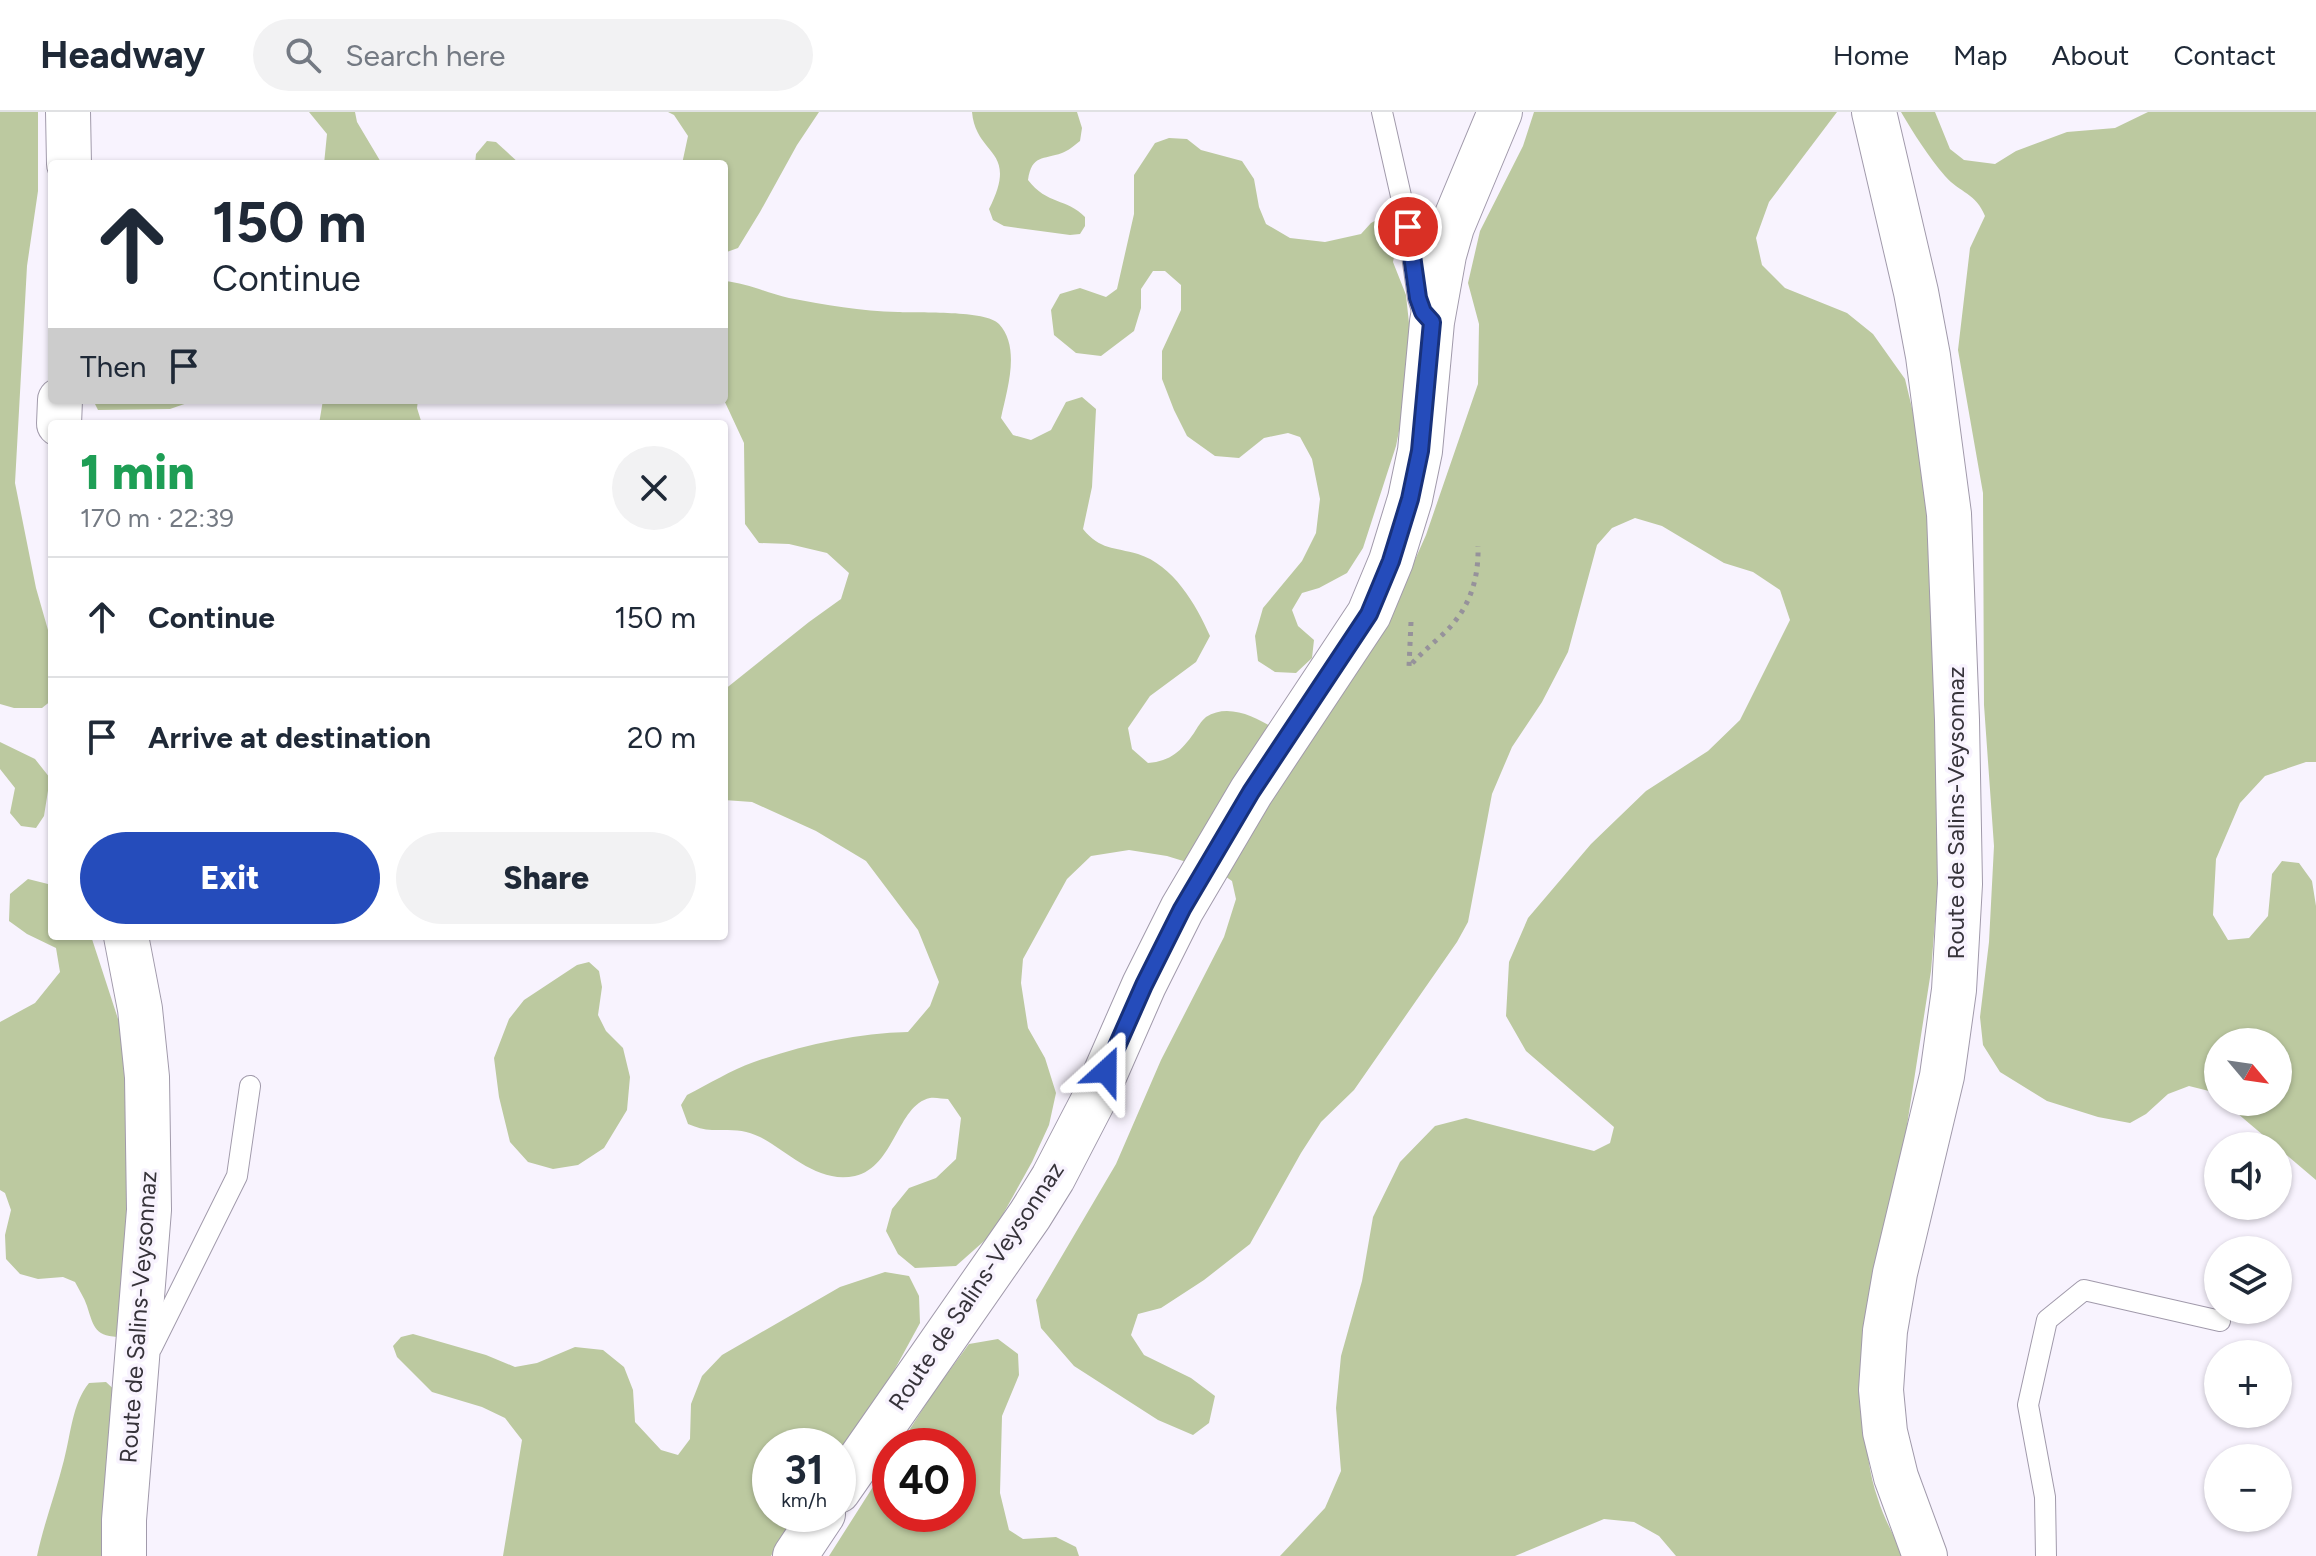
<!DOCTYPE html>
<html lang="en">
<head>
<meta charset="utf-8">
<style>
	:root { --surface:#fff; --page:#f2f2f3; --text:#1f2937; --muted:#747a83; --line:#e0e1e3; --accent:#254cbb }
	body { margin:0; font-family:Figtree,sans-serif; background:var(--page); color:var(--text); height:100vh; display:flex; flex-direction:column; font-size:30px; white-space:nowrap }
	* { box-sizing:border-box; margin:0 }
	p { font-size:26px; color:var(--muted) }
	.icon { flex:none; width:44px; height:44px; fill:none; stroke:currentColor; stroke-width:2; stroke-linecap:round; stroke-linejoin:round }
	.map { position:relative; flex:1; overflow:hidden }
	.panel { position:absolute; left:48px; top:308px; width:680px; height:520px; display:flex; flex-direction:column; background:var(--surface); border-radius:8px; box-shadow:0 2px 6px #0004 }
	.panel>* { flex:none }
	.banner { position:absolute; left:48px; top:48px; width:680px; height:244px; border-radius:8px; box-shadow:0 2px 6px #0004; background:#fff; color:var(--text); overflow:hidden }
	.needle { width:52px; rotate:119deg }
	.fabs { position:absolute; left:2204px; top:916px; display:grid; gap:16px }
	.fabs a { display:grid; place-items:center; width:88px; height:88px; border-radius:50%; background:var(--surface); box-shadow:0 2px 6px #0004; font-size:40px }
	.speed { position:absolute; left:752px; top:1316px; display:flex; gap:16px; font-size:40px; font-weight:700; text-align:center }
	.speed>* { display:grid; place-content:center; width:104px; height:104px; border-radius:50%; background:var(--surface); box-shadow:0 2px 6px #0004; line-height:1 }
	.speed small { font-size:20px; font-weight:400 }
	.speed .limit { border:12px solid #d22; background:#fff; color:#111 }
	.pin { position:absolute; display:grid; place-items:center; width:68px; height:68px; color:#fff; margin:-34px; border:4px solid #fff; border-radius:50%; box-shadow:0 2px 8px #0007 }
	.me { position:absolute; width:88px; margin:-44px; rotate:24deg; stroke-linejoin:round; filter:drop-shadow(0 0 6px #0008) }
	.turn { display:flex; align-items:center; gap:28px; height:168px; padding:0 32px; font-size:36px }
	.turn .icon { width:104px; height:104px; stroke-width:2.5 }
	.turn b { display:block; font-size:56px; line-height:68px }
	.then { display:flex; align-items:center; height:76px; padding:0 32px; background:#0003; gap:16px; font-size:30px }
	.round { display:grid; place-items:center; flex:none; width:84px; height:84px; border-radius:42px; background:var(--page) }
	.overview { display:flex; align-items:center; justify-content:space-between; height:136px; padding:0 32px }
	h1 { font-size:48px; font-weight:800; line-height:60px; color:#1e9e55 }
	.button { display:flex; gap:16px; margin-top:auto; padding:16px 32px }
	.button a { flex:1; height:92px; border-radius:48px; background:var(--accent); color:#fff; font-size:32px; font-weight:800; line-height:92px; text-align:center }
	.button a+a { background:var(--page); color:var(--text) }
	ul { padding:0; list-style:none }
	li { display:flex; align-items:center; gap:24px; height:120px; padding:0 32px; border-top:2px solid var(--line) }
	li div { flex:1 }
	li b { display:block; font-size:30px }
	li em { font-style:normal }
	header { display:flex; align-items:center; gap:48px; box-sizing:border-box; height:112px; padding:0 40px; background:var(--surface); border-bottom:2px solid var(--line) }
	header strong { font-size:38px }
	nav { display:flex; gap:44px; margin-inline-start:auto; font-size:28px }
	.search { width:560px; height:72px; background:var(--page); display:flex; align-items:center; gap:20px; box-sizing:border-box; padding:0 28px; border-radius:44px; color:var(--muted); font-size:30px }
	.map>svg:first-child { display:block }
	.green { fill:#bcc9a0 }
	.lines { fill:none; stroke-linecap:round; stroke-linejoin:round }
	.service-casing { stroke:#a19aab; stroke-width:22 }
	.tertiary-casing { stroke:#a19aab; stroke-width:46 }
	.path { stroke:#96929b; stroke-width:5; stroke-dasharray:4 6; stroke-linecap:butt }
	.service { stroke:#fff; stroke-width:20 }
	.tertiary { stroke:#fff; stroke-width:44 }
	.route-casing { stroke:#18317a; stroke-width:20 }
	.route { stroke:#254cbb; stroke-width:14 }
	.labels { text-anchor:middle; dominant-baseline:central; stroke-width:7; stroke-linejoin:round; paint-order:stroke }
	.street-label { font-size:24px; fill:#36333a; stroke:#f8f3fe }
</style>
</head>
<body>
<header>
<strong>Headway</strong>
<div class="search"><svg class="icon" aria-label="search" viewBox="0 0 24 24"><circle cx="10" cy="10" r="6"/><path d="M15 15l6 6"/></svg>Search here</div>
<nav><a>Home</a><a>Map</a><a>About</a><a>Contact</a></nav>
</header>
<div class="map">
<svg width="2316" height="1444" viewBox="0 0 2316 1444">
	<rect width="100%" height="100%" fill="#f8f3fe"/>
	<g class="green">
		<polygon points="0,0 38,0 38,79 27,154 15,371 36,476 52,532 52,588 42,596 14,596 0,592"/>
		<polygon points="309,0 355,0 357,10 382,52 324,52 327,22"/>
		<polygon points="668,0 819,0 797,33 760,100 738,136 724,141 724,52 682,52 688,24 674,3"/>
		<path d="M972,0H1077L1082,16L1080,29C1075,33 1068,39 1062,41C1043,48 1032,42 1028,68C1047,93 1067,86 1085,105V114L1080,122L1070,123L1004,114L993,108L989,97C1020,36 976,45 972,0Z"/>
		<path d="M1534,0H1837L1769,90L1756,126L1762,153L1785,176L1847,201L1873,222L1905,267L1917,317L1930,402L1939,760L1931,859L1869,1258C1865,1303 1863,1344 1878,1387C1884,1407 1895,1425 1903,1444H1676L1659,1424L1634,1410L1604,1407L1515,1444H1280L1325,1396L1341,1359L1336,1296L1341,1244L1362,1169L1373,1105L1400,1050L1435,1014L1466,1006L1594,1039L1610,1031L1614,1015L1526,939L1506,904L1509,850L1528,806L1591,732L1646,679L1708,639L1740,608L1790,508L1780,478L1753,460L1724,451L1662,414L1635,406L1612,416L1597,433L1568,540L1542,590L1512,635L1492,682L1468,810L1457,830L1354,978L1321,1010L1301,1041L1250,1132L1204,1168L1161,1196L1138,1202L1131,1223L1144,1243L1191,1266L1215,1284L1209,1311L1193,1323L1158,1308L1074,1254L1041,1216L1036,1188L1116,1052L1161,948L1224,825L1236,787L1232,769L1219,760L1167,744L1129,738L1091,744L1067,767L1023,847L1021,871L1028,916L1045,946L1056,981L1049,1013L1032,1050L992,1122L956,1154L915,1156L898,1142L886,1119L892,1097L909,1076L936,1066L956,1047L961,1006L948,987C943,987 935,985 930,986C897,993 895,1055 855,1064C818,1072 790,1041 760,1025C744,1017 731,1018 712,1018C704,1018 696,1015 688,1012L681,993L687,983C709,972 731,958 754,950C803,933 857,921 908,920L930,894L939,870L918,818L866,749L816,719L752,690L724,688V578L809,510L841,487L849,461L827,441L789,432L759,431L745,412L744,331L724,288V169C747,171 767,181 789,186C825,193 861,199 898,200C919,201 986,198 999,212C1021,236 1007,277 1001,306L1013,323L1031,328L1051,318L1066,290L1082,285L1096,297L1092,375L1083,417C1100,438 1114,435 1138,442C1173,453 1196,492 1210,524L1196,550L1150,584L1128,616L1132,637L1148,651C1171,649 1181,639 1194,621C1197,616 1201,609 1206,605C1227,591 1254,604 1272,615L1389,506L1426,423L1478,272L1479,212L1468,171L1480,119L1523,34Z"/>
		<path d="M1901,0H1935L1950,37L1964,48L1995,52L2016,39L2067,20L2115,16L2148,0H2316V650H2306L2265,664L2240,691L2216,747L2213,803L2228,828L2249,826L2268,804L2272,762L2282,749L2299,751L2312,769L2316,794V1068L2224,990H2278V930H2218V985L2213,980L2189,974L2168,982L2146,1002L2130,1011L2098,1005L2047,989L2000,960L1983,933L1980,905L1989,830L1994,734L1984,593L1983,381L1958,238L1970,136L1985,104C1976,81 1960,81 1945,64C1928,44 1914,22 1901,0Z"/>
		<polygon points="1169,26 1187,27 1201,38 1242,49 1254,67 1259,95 1266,112 1290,126 1325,130 1361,122 1371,111 1384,104 1393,108 1399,120 1393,150 1406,183 1411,230 1408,274 1396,334 1363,436 1347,461 1319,476 1302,481 1292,498 1298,514 1314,528 1312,546 1296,561 1275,560 1258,549 1255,524 1263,496 1302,449 1316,421 1320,387 1312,347 1300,325 1288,321 1264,326 1239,346 1215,344 1187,324 1174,298 1162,267 1162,239 1181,198 1181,173 1165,159 1153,159 1141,177 1141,196 1134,219 1101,244 1076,241 1054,223 1051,198 1060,182 1080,176 1106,185 1117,177 1134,102 1134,63 1155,31"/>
		<polygon points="487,29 496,30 520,52 475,52 476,42"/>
		<polygon points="93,288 196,288 170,297 98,298"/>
		<polygon points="323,288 418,288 417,296 422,312 319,312"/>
		<polygon points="0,630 35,647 50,666 44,704 36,716 21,714 10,701 15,676 0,657"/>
		<path d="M28,767L52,773V824H91L120,913L124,961L135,1021L122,1225C95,1225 94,1216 87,1194C84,1185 79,1178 75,1170L63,1165L38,1167L20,1162L6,1147L5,1123L11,1098L5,1081L0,1078V910L35,891L60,860L56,836L27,822L9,809L10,782Z"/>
		<polygon points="589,850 599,859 602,875 598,903 606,919 623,936 630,965 627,998 604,1036 578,1053 553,1057 528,1050 510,1030 499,985 494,946 509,907 524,888 577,853"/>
		<polygon points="885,1160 909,1164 919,1184 920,1211 859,1323 838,1344 838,1334 770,1334 770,1402 794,1402 771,1444 503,1444 522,1328 505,1306 482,1295 432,1280 397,1245 393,1234 401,1225 413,1222 486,1243 515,1255 537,1251 575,1235 603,1238 624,1255 633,1278 635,1310 661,1338 678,1343 690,1327 691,1292 702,1264 722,1243 840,1175"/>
		<polygon points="998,1227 1018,1242 1019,1263 1002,1304 1000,1381 1009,1418 1023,1427 1056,1425 1076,1435 1079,1444 829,1444 890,1348 890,1402 958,1402 958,1334 899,1334 935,1278 969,1232"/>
		<path d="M106,1270L119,1282L111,1444H37C44,1411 56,1380 64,1348C71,1322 72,1292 89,1271Z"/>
	</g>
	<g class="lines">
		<defs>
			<g id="service">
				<polyline points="1382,0 1408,115 1418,186 1422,198"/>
				<polyline points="149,1238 152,1235 237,1064 250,974"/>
				<polyline points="2046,1444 2045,1385 2028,1293 2047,1208 2084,1178 2220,1209"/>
			</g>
			<g id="tertiary">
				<polyline points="68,0 69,52"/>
				<polyline points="1874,0 1916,180 1928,244 1949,402 1957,608 1960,772 1954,878 1942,964 1895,1161 1885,1219 1881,1278 1885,1320 1896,1365 1925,1444"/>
				<polyline points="59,312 60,288"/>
				<polyline points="838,1379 1030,1103 1053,1066 1094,987 1144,873 1182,797 1251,680 1369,502 1391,449 1410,387 1420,339 1432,210 1444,143 1452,115 1500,0"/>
				<polyline points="124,1444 124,1408 149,1098 147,965 140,897 126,824"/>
				<polyline points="795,1444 823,1402"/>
			</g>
		</defs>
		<use href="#service" class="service-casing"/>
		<use href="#tertiary" class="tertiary-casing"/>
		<path class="path" d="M1411,510L1409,555C1419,543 1429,535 1441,524C1468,500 1479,470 1478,434"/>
		<use href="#service" class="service"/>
		<use href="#tertiary" class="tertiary"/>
	</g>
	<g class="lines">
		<defs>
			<polyline id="route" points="1106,959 1144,873 1182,797 1251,680 1369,502 1391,449 1410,387 1420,339 1432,210 1423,200 1418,186 1408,115"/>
		</defs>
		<use href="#route" class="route-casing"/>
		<use href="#route" class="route"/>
	</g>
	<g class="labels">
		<g class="street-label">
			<text transform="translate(1955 701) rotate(-90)">Route de Salins-Veysonnaz</text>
			<text transform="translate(976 1174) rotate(-56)">Route de Salins-Veysonnaz</text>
			<text transform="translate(138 1205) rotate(-86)">Route de Salins-Veysonnaz</text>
		</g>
	</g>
</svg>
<div class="fabs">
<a><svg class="needle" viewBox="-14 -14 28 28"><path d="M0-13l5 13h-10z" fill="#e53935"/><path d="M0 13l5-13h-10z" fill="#747a83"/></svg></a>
<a><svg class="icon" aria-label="sound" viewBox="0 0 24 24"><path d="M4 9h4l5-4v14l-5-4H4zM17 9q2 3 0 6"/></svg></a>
<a><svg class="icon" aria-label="layers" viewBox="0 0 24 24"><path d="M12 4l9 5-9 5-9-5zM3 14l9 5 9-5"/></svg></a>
<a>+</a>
<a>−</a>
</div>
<div class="speed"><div>31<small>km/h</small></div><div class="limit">40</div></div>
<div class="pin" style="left:1408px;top:115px;background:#d93025"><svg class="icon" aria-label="arrive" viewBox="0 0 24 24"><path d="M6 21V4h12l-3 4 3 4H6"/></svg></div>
<svg class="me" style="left:1106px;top:959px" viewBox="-20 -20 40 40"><path d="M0-17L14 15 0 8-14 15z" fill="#254cbb" stroke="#fff" stroke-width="4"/></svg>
<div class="banner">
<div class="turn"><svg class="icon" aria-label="ahead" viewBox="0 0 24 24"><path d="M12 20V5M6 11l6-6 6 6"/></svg><div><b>150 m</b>Continue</div></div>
<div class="then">Then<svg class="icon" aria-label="arrive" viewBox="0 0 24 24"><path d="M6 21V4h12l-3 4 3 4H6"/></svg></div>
</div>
<section class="panel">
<div class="overview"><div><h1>1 min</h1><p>170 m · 22:39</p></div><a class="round"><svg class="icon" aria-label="close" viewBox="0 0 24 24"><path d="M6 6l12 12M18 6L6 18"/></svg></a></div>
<ul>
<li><svg class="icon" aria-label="ahead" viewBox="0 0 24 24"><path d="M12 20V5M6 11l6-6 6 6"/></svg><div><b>Continue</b></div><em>150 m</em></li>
<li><svg class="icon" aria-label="arrive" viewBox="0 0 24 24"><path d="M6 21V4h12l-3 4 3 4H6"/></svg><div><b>Arrive at destination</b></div><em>20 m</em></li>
</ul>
<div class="button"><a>Exit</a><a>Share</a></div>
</section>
</div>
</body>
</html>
